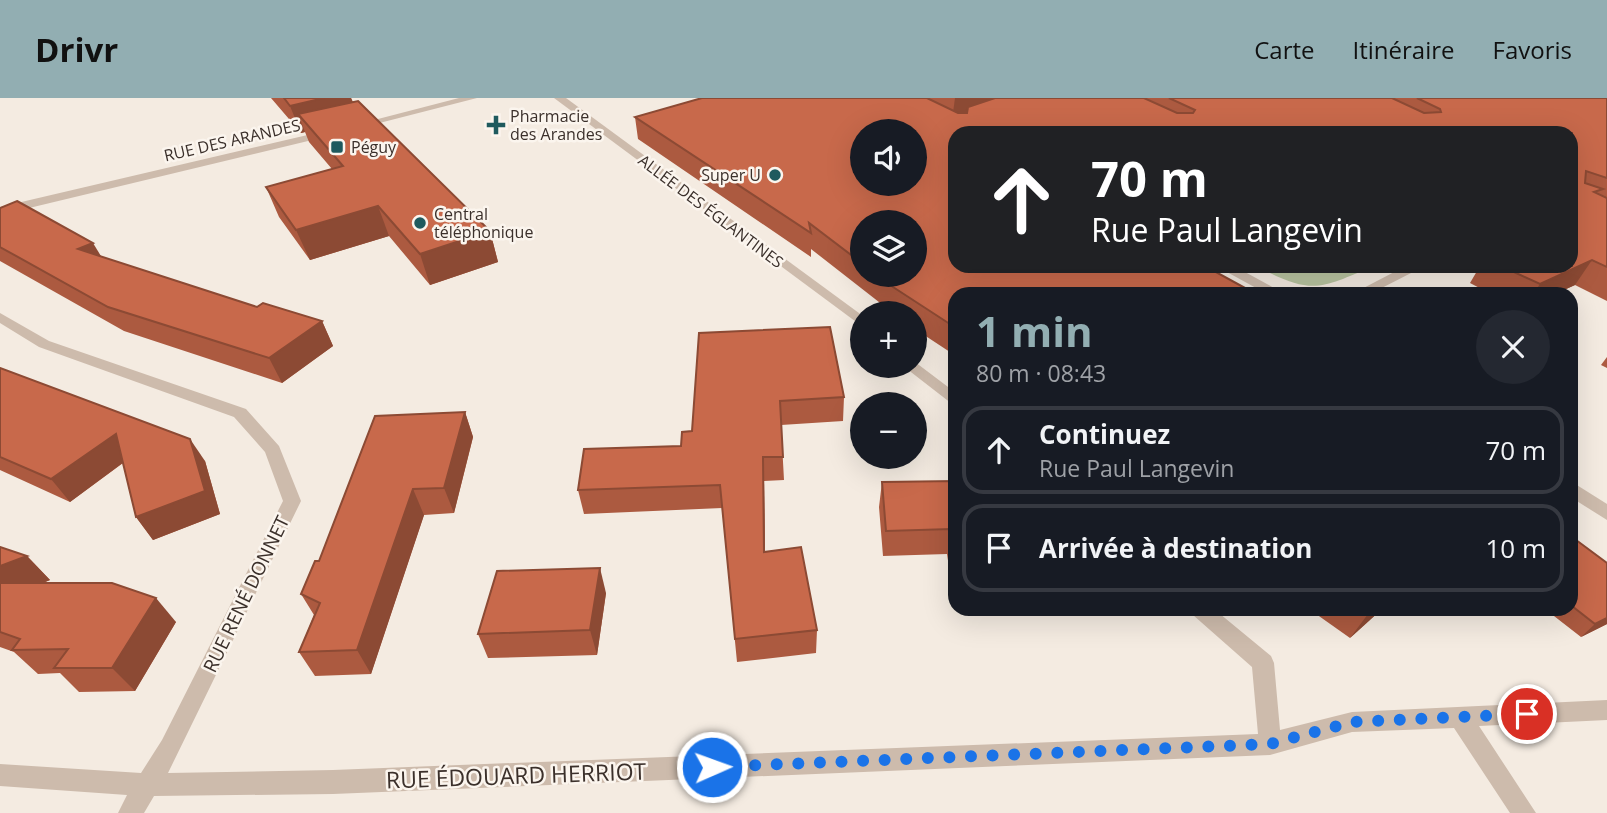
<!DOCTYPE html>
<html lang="fr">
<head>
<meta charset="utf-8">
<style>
	:root { --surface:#171b24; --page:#242831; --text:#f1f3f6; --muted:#9ea1a6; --line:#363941; --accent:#92aeb2 }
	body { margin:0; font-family:"Open Sans",sans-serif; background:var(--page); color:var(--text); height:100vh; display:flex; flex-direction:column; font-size:26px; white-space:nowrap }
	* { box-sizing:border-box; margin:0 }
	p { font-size:23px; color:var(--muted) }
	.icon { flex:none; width:38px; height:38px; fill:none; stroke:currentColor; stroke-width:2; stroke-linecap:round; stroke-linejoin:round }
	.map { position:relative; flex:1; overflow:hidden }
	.sheet { position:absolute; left:948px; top:189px; width:630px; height:329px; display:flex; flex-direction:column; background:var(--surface); border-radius:21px; box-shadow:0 7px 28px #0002 }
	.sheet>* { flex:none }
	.guide { position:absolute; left:948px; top:28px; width:630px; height:147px; border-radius:21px; box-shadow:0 7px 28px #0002; background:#202124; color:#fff; overflow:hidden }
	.buttons { position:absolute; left:850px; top:21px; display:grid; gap:14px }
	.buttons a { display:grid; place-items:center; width:77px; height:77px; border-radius:50%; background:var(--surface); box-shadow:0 7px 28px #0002; font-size:35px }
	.pin { position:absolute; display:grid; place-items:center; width:60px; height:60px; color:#fff; margin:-30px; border:4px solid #fff; border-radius:50%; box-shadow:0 2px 7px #0007 }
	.me { position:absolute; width:77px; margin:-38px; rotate:88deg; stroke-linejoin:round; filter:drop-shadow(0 0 5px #0008) }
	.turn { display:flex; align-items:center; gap:24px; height:147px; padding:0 28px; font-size:32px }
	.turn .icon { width:91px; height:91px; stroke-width:2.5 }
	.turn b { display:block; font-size:49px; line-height:60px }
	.round { display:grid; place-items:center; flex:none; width:74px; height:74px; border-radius:37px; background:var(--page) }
	.headline { display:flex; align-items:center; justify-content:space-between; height:119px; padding:0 28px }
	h1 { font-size:42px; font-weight:700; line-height:52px; color:var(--accent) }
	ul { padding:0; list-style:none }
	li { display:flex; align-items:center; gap:21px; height:88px; margin:0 14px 10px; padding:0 14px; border:4px solid var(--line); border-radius:21px }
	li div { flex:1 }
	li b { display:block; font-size:26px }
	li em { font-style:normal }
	header { display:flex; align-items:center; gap:42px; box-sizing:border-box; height:98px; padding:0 35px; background:var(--accent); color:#111 }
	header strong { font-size:33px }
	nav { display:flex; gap:38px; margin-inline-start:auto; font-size:24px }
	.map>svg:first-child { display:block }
	.green { fill:#b8c4a0 }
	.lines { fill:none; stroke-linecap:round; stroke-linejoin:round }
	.minor { fill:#cdbbac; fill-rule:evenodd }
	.wall { fill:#ac5a40; fill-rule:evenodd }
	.shaded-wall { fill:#8c4a34 }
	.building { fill:#c8694b; stroke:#8c4a34; stroke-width:2; fill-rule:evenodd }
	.route { stroke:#1a73e8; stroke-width:12; stroke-dasharray:0 21.6 }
	.poi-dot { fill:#1f5a5e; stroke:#fbf5ee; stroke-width:2.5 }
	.labels { text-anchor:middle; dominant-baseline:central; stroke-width:5; stroke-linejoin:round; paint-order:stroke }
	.far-poi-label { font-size:16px; fill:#3b302b; stroke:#fbf5ee; text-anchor:start }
	.far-street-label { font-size:16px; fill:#3b302b; stroke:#fbf5ee }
	.street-label { font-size:19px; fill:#3b302b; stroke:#fbf5ee }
	.near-street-label { font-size:23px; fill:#3b302b; stroke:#fbf5ee }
</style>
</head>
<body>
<header>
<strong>Drivr</strong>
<nav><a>Carte</a><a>Itinéraire</a><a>Favoris</a></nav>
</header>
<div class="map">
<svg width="1607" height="715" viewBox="0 0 1607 715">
	<rect width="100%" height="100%" fill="#f4ebe1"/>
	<path class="green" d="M1278,168H1374C1325,188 1315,198 1266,173Z"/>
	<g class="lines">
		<g class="minor">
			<polygon points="459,0 477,0 356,31 351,28"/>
			<polygon points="554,0 566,0 863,218 863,229"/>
			<polygon points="329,32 333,33 333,37 0,117 0,109"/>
			<polygon points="1216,168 1234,168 1285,196 1267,196"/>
			<polygon points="1399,168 1413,168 1415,173 1370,196 1352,196 1400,171"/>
			<polygon points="0,215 49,243 246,311 279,348 301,403 168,675 333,672 1258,636 1252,569 1193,517 1190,511 1214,511 1271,558 1274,565 1280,632 1352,614 1607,602 1607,622 1479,628 1536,715 1510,715 1454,630 1352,634 1270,657 333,696 154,698 144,715 118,715 127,697 0,688 0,666 141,675 162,642 283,403 265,354 234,319 39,249 0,225"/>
			<polygon points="915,264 956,295 956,309 907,271 905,268 915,268"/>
			<polygon points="1572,384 1607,406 1607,422 1572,400"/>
		</g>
	</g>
	<g class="wall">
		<polygon points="271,0 351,0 353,4 490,133 498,164 430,187 389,138 310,162 279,119 266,89 332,71 309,44 305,34 301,35"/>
		<path d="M702,0H1607V203L1575,187L1555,196H1491L1470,185L1480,168H1572V35L956,168H1224L1222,174L956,196V258L915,231V215H893L811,151V159L638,41L635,19ZM863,124L915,177H863Z"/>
		<polygon points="0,110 102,159 257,209 322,223 333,248 282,285 124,233 0,163"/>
		<polygon points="699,235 844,299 843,323 781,327 784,382 764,383 765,454 817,532 816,555 737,564 722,410 584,416 578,392 681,348 692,333"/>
		<polygon points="1607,259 1607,270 1601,267"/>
		<polygon points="0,270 205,363 220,416 153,442 136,419 123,365 70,404 0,372"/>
		<polygon points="465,314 473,339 454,415 424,417 371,576 315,578 299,554 314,517 301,496 319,463"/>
		<polygon points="956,383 956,483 951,483 947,456 883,458 879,409 882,384"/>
		<polygon points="1572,439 1607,465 1607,526 1581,539 1545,511 1572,511"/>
		<polygon points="0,449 27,458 50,482 43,485 176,524 135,593 79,594 60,575 38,576 14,554 0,549"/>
		<polygon points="606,495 597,557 488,560 478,536"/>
		<polygon points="1309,511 1382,511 1350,540"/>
	</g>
	<g class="shaded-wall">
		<polygon points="324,0 351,0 359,21 298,16 305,34 301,35 290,8"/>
		<polygon points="955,0 1032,0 952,22"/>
		<polygon points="378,108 389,138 310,162 296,132"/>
		<polygon points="490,133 498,164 430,187 420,156"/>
		<polygon points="93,145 107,168 78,151"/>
		<polygon points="1592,162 1575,187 1555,196 1533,196 1540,186"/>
		<polygon points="1194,168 1224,168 1222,174 1187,188"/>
		<polygon points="322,223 333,248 282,285 269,260"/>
		<polygon points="465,314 473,339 454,415 444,390"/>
		<polygon points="116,336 132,358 70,404 51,381"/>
		<polygon points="190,341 205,363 220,416 153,442 136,419"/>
		<polygon points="763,359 764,383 765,477 764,454"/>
		<polygon points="413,391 424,417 371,576 357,552"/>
		<polygon points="27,458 50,482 0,502 0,468"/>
		<polygon points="600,470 606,495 597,557 590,532"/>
		<polygon points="156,500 176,524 135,593 112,570"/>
		<polygon points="1374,511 1382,511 1350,540 1368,516"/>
		<polygon points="1607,520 1607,526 1581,539 1595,526"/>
	</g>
	<g class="building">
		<polygon points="284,0 324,0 290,8"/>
		<path d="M702,0H927L958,15H967L968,9L995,0H1144L1177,15H1193L1195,12L1169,0H1392L1424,15L1441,14L1440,11L1417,0H1607V80L1586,73L1585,85L1603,91L1594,94L1607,100V169L1592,162L1540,186L1501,168H1572V35H956V168H1205L1256,196H956V230L893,189L877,177H915V124H863V166L809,125L811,135L635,19ZM863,33H915V86H863Z"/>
		<polygon points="358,3 490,133 420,156 378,108 296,132 266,89 343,68 298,16"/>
		<polygon points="17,103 93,145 78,151 257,209 263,205 322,223 269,260 108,209 0,149 0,110"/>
		<polygon points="830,229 844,299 780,303 783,359 763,359 764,454 801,449 817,532 735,541 720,387 578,392 584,351 681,348 682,334 692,333 699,235"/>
		<polygon points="0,270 190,341 205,393 136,419 116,336 51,381 0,359"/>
		<polygon points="465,314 444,390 413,391 357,552 299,554 320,505 301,496 315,463 319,463 375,318"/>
		<polygon points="956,383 956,458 951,431 886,433 882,384"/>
		<polygon points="1572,439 1607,465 1607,520 1595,526 1572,508"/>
		<polygon points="0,449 27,458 0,468"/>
		<polygon points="600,470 590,532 478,536 497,473"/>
		<polygon points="0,485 112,485 156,500 112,570 54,570 68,551 12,552 20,541 0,534"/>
		<polygon points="1361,511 1374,511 1368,516"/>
	</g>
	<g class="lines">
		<polyline class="route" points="712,669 1270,646 1352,624 1527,616"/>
	</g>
	<g class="poi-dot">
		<path d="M492.5 16.5h7v7h7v7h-7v7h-7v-7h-7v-7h7z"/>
		<rect x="330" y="42" width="14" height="14" rx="3.5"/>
		<circle cx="775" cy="77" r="7"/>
		<circle cx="420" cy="125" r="7"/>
	</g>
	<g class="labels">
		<g class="far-poi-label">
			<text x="510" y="18">Pharmacie<tspan x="510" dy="18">des Arandes</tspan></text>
			<text x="351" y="49">Péguy</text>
			<text x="761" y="77" text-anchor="end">Super U</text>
			<text x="434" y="116">Central<tspan x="434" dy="18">téléphonique</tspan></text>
		</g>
		<g class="far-street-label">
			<text transform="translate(232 42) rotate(-13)">RUE DES ARANDES</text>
			<text transform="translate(711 113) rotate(37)">ALLÉE DES ÉGLANTINES</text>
		</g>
		<g class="street-label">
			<text transform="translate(246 496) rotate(-64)">RUE RENÉ DONNET</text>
		</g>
		<g class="near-street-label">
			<text transform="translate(516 677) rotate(-2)">RUE ÉDOUARD HERRIOT</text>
		</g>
	</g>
</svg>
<div class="buttons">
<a><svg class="icon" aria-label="sound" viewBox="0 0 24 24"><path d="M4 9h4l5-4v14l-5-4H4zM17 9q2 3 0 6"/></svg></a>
<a><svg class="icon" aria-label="layers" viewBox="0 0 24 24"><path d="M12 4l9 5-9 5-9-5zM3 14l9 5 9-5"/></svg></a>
<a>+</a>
<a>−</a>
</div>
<div class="pin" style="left:1527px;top:616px;background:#d93025"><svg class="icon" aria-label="arrive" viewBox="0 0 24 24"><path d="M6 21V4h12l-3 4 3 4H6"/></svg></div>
<svg class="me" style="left:712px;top:669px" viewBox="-20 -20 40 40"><circle r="17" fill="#1a73e8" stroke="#fff" stroke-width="3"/><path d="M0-11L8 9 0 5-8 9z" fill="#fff"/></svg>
<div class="guide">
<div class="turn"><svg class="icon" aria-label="ahead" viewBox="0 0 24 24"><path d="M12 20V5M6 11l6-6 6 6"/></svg><div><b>70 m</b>Rue Paul Langevin</div></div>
</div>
<section class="sheet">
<div class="headline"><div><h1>1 min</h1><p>80 m · 08:43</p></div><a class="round"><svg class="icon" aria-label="close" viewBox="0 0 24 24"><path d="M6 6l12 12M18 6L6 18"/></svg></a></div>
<ul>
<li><svg class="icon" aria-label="ahead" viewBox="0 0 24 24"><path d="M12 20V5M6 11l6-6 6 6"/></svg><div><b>Continuez</b><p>Rue Paul Langevin</p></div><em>70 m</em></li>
<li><svg class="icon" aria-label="arrive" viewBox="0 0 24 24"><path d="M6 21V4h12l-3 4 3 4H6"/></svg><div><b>Arrivée à destination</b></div><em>10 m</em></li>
</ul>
</section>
</div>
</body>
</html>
